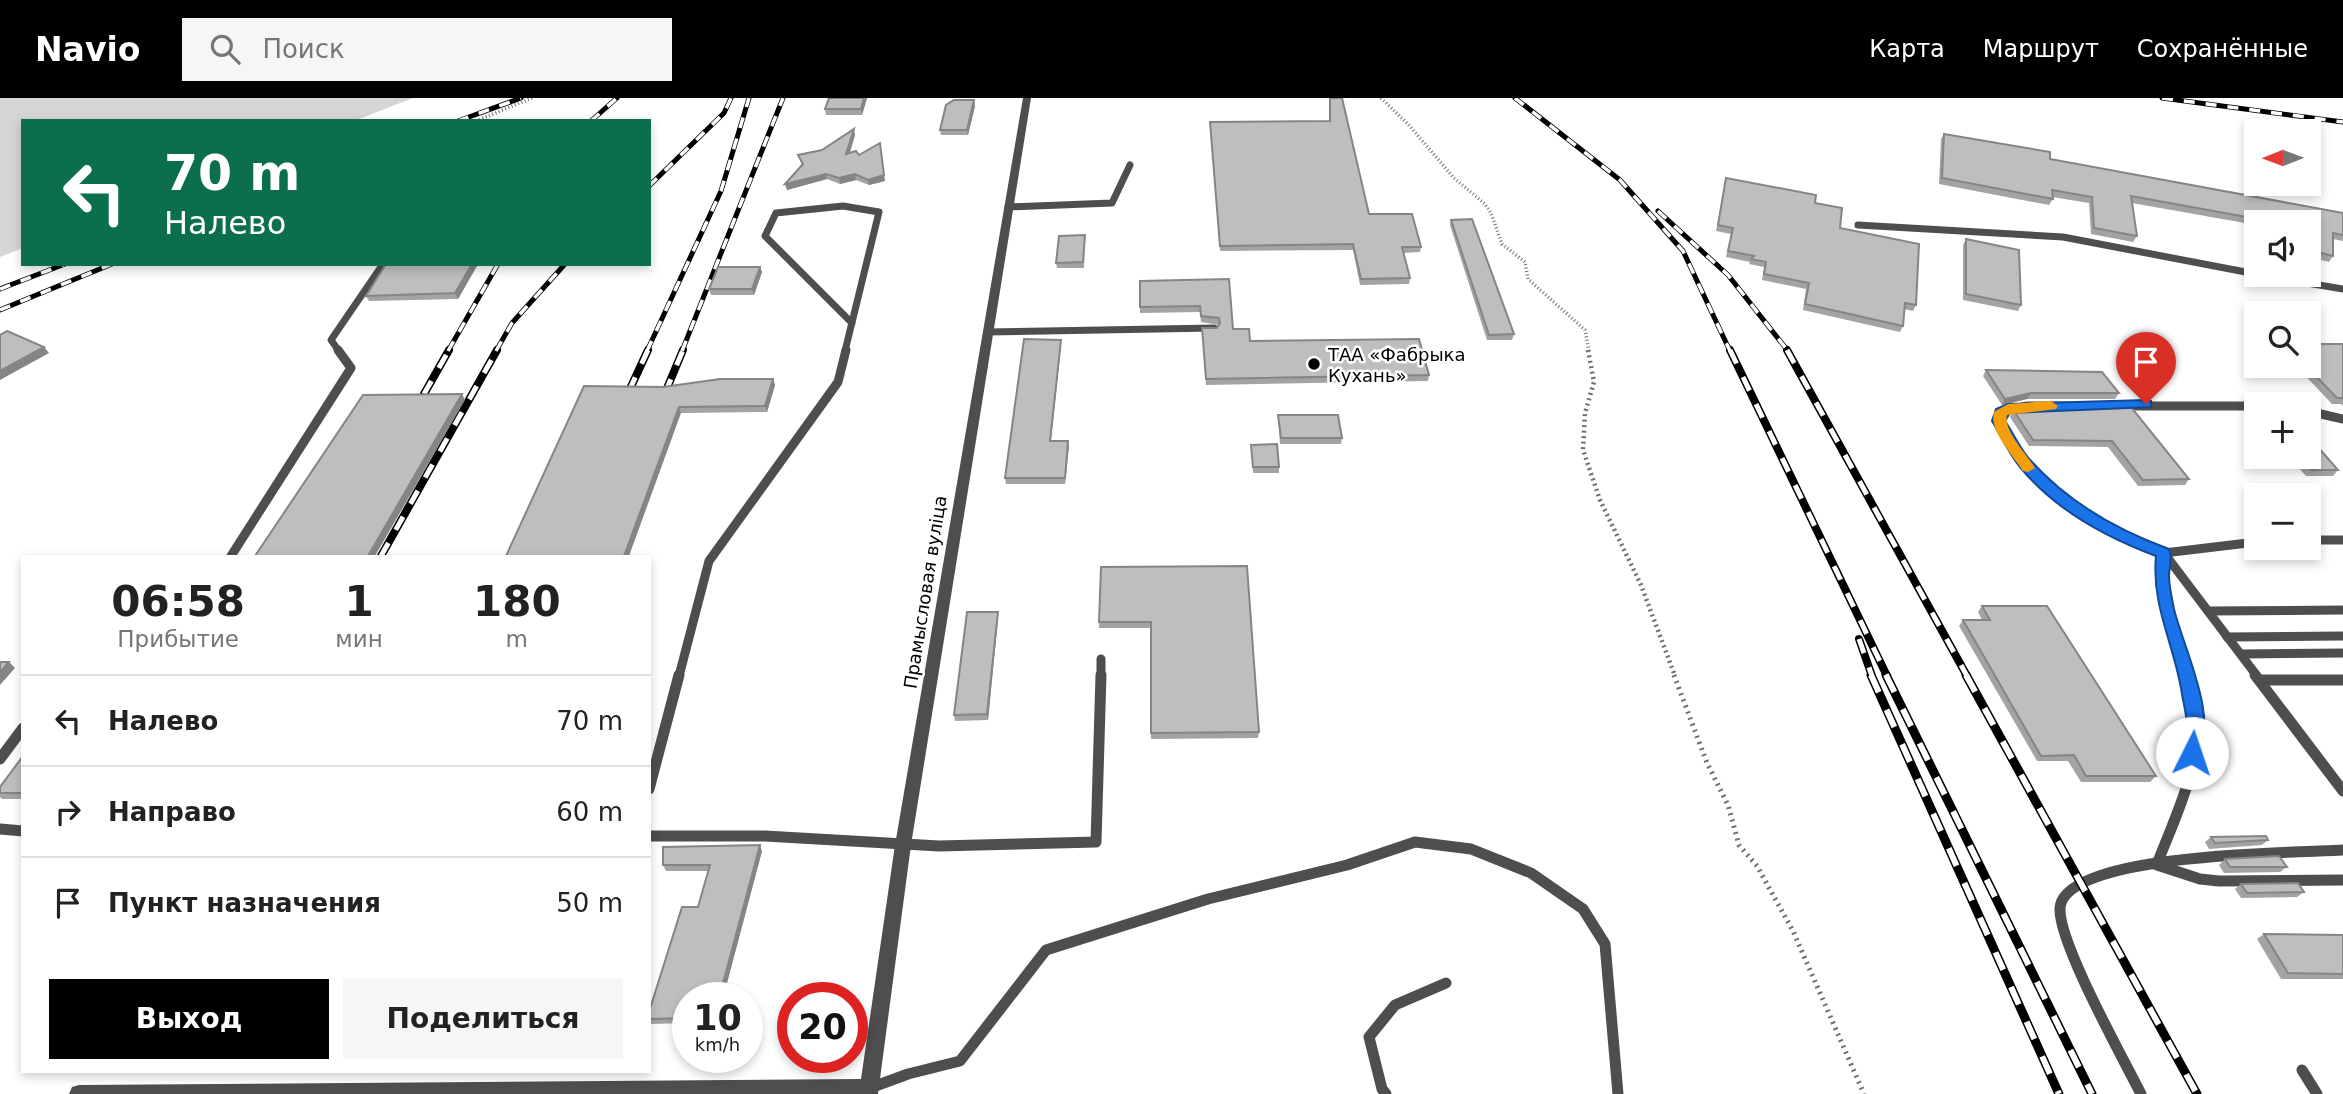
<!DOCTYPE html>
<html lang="ru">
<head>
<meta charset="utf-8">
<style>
	:root { --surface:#fff; --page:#f6f6f6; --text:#222; --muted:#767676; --line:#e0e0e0; --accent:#000 }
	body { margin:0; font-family:"DejaVu Sans",sans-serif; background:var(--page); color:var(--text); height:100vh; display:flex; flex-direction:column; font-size:26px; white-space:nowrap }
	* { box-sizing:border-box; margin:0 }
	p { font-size:23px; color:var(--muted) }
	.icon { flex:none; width:38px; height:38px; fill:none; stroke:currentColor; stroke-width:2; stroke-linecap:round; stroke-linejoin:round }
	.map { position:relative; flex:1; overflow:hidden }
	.sheet { position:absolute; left:21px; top:457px; width:630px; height:518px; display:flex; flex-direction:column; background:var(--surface); border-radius:0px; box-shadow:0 4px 10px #0003 }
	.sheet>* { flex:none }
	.banner { position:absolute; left:21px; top:21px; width:630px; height:147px; border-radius:0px; box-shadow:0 4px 10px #0003; background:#0b6e4f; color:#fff; overflow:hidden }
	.needle { width:46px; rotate:269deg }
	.fabs { position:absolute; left:2244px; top:21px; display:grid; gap:14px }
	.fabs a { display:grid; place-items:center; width:77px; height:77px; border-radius:0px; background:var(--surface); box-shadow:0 4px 10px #0003; font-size:35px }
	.speed { position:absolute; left:672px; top:884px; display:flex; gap:14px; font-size:35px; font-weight:700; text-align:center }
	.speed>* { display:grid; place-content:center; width:91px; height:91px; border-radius:50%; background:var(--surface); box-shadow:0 4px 10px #0003; line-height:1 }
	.speed small { font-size:18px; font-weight:400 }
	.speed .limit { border:10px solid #d22; background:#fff; color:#111 }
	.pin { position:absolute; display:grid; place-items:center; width:60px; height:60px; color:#fff; margin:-72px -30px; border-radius:50% 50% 50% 0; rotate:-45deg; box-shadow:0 0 7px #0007 }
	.pin .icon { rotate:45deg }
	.me { position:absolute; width:77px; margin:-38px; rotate:4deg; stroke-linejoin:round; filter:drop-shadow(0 0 5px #0008) }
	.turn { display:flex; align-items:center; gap:24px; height:147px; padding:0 28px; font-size:32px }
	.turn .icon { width:91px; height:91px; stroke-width:2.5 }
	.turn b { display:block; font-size:49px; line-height:60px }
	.eta { display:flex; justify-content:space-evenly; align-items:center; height:119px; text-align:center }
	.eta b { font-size:42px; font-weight:700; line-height:49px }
	.action { display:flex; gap:14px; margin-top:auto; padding:14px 28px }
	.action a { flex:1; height:80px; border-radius:0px; background:var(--accent); color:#fff; font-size:28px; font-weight:700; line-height:80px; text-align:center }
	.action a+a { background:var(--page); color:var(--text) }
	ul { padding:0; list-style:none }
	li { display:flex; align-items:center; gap:21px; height:91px; padding:0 28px; border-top:2px solid var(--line) }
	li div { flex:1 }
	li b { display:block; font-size:26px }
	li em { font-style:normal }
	header { display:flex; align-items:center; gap:42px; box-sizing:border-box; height:98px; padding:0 35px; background:var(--accent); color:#fff }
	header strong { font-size:33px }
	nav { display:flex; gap:38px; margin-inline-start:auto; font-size:24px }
	.search { width:490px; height:63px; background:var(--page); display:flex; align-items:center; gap:18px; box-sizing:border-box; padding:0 24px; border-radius:0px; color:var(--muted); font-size:26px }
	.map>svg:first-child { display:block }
	.green { fill:#d5d5d5 }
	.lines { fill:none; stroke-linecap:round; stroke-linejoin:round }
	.path-far2 { stroke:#707070; stroke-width:3.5; stroke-dasharray:1 2.5; stroke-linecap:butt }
	.path-far1 { stroke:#707070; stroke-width:4.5; stroke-dasharray:2 3.5; stroke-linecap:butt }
	.path { stroke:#707070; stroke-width:5; stroke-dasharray:2 4.5; stroke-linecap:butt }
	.service-far2 { stroke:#4e4e4e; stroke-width:7 }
	.service-far1 { stroke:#4e4e4e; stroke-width:9 }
	.service { stroke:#4e4e4e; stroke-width:11 }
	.minor { fill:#4e4e4e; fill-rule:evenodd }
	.rail-far2-casing { stroke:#000; stroke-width:5 }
	.rail-far1-casing { stroke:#000; stroke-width:8 }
	.rail-casing { stroke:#000; stroke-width:9 }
	.rail-far2 { stroke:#fff; stroke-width:3.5; stroke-dasharray:11; stroke-linecap:butt }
	.rail-far1 { stroke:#fff; stroke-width:5; stroke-dasharray:15; stroke-linecap:butt }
	.rail { stroke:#fff; stroke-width:6; stroke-dasharray:19; stroke-linecap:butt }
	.wall { fill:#a3a3a3 }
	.shaded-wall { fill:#858585 }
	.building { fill:#bebebe; stroke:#858585; stroke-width:2 }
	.route { fill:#1a73e8; stroke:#114b97; stroke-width:2 }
	.slow { fill:#f59e0b }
	.poi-dot { fill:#000; stroke:#fff; stroke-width:2.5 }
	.labels { text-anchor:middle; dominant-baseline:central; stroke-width:5; stroke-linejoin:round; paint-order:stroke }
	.poi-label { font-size:18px; fill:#000; stroke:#fff; text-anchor:start }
	.street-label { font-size:18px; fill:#000; stroke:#fff }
</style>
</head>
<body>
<header>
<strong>Navio</strong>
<div class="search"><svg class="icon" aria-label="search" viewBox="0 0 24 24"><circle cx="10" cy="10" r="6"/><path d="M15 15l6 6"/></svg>Поиск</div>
<nav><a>Карта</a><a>Маршрут</a><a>Сохранённые</a></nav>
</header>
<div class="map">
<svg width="2343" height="996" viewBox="0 0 2343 996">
	<rect width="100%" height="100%" fill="#fff"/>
	<polygon class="green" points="0,0 413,0 354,23 23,23 23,150 0,159"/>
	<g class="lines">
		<g class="path-far2">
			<polyline points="1381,0 1408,26 1454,80 1485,106 1491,115 1502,146 1525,164 1528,181 1585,232 1589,253"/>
			<polyline points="476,23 532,0"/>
		</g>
		<polyline class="path-far1" points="1588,252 1594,284 1585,315 1583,352 1600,402 1641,487 1675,578"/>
		<polyline class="path" points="1674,577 1707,665 1728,707 1739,747 1757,768 1793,833 1864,996"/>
		<g class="service-far2">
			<polyline points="1008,109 1112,105 1130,67"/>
			<polyline points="1858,127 2063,139 2256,176"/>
			<polyline points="2260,177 2343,191"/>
			<polyline points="987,234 1214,230"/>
			<polyline points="339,253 331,242 383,166"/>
			<polyline points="845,253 879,114 843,108 776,115 765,138 852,225"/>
		</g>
		<g class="service-far1">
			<polyline points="2256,308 2027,308 2001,314 1998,322 2025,366 2044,387 2095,425 2121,439 2164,455 2256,444"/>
			<polyline points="2308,313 2343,321"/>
			<polyline points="2308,442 2343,442"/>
			<polyline points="2164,455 2257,578"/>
			<polyline points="2164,455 2165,494 2186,578"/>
			<polyline points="231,458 351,270 338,252"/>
			<polyline points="2208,513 2343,512"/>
			<polyline points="2227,539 2343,538"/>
			<polyline points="2241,556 2343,555"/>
			<polyline points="679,578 709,463 838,284 846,252"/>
			<polyline points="1101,578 1101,561"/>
		</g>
		<g class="service">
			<polyline points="2255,577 2343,693"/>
			<polyline points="2261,582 2343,582"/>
			<polyline points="0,661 23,630"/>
			<polyline points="649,691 679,577"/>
			<polyline points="0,731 23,733"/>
			<polyline points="649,738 765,738 939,748 1096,744 1101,577"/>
			<path d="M2157,766C2173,724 2197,677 2196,630C2195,613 2190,594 2186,577"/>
			<polyline points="2157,767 2200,781 2219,783 2343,782"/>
			<polyline points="2302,972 2317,996"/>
			<polyline points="870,990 908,976 960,963 1046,852 1208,801 1347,767 1415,744 1471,751 1531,775 1583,811 1605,846 1618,996"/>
			<polyline points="1386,996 1382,991 1369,939 1395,907 1446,885"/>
			<path d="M2141,996C2123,960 2058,844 2060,810C2064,754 2299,755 2343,752"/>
		</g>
		<polygon class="minor" points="1023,0 1031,0 911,747 878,996 69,996 72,989 79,987 861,981 895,747"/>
		<defs>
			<g id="rail-far2">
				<polyline points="1515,0 1620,82 1683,153 1730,253"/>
				<polyline points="2162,0 2343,24"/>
				<polyline points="458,23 521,0"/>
				<polyline points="591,23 617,0"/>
				<polyline points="649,88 724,15 731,0"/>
				<polyline points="1658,113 1728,177 1788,253"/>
				<polyline points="0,191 65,166"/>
				<polyline points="0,212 112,166"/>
				<polyline points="448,253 498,166"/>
				<polyline points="496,253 512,225 565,166"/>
				<polyline points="647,253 721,93 749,0"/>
				<polyline points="682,253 783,0"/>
			</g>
			<g id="rail-far1">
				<polyline points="1730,252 1887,578"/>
				<polyline points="1787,252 1967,578"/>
				<polyline points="629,293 648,252"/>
				<polyline points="665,295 683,252"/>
				<polyline points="424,296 449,252"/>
				<polyline points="381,458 497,252"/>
				<polyline points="1859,541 1872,578"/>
			</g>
			<g id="rail">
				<polyline points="1871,577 2059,996"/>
				<polyline points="1886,577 2092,996"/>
				<polyline points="1966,577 2197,996"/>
			</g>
		</defs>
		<use href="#rail-far2" class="rail-far2-casing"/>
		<use href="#rail-far1" class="rail-far1-casing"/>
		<use href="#rail" class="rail-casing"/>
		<use href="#rail-far2" class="rail-far2"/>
		<use href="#rail-far1" class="rail-far1"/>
		<use href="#rail" class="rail"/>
	</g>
	<g class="wall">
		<polygon points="829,0 867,0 862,17 826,17 825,11"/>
		<polygon points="975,8 968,37 941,37 940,32"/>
		<polygon points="1210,24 1369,116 1421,149 1420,154 1403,155 1410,180 1409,186 1360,187 1353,152 1220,153"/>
		<polygon points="1944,36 2050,61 2343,115 2343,143 2333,141 2333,158 2329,164 2308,159 2308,124 2256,124 2256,127 2132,105 2137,138 2133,144 2091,136 2089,105 2052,99 2053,101 2049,107 1939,86 1941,41"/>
		<polygon points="855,37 850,55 859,57 885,83 869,87 856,82 840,86 827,81 787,92 785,86 802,67 798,57 822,52"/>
		<polygon points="1726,80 1815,105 1916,207 1913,213 1904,211 1903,228 1900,234 1803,212 1806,191 1762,182 1764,169 1749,166 1750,164 1726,159 1731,136 1716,133"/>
		<polygon points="1451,122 1514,236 1512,242 1487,242 1450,127"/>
		<polygon points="1085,137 1084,170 1057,170 1056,165"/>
		<polygon points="1966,141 2021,207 2018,213 1963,202 1963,147"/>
		<polygon points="386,166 478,166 458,201 369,203 366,198"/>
		<polygon points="760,169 762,174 754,197 711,197 709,191"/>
		<polygon points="1229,181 1233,231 1250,243 1429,277 1428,283 1206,287 1202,230 1217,230 1219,227 1201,224 1200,214 1140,215 1140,183"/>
		<polygon points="2343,246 2343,308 2341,306 2332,306 2296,268 2308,268"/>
		<polygon points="1061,247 1051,343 1068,343 1065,386 1006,386 1005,380"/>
		<polygon points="1986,272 2119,295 2115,301 2027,301 2002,307 1983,278"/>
		<polygon points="773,281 775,287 767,314 681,315 663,289"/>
		<polygon points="2131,309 2189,381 2185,387 2138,388 2108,349 2029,348 2010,319 2014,313"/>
		<polygon points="1278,317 1342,340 1341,346 1280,346"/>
		<polygon points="1251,347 1279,369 1279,375 1253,375"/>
		<polygon points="2289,359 2308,359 2338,372 2333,378 2306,378"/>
		<polygon points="1101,469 1259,634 1258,640 1151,641 1151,530 1099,530"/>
		<polygon points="1982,508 2156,678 2150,684 2081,684 2068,663 2037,663 1959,528 1963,522 1982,522 1978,514"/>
		<polygon points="998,514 998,520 988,622 955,623 954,617"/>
		<polygon points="23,658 23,701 2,701 0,699 0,689"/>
		<polygon points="2211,739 2268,742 2262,747 2209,751 2205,744"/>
		<polygon points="762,753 723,900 688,900 688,925 650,926 649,925 649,914 698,809 708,773 666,773 663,767"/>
		<polygon points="2225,761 2287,769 2280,774 2224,775 2219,767"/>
		<polygon points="2241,786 2304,794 2297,799 2241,800 2235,791"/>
		<polygon points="2264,836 2343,837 2343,881 2281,881 2257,841"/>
	</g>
	<g class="shaded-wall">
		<polygon points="864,0 867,0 862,17 861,11"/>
		<polygon points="974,2 975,8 968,37 967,32"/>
		<polygon points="854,31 855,37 847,62 846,56"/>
		<polygon points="880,45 885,83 869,87 868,82"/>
		<polygon points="826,76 827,81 787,92 785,86"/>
		<polygon points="855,76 856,82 840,86 839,80"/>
		<polygon points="472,166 478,166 458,201 455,195"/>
		<polygon points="760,169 762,174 754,197 752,191"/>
		<polygon points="1061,242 1061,247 1050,349 1050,343"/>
		<polygon points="44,249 49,255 0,282 0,273"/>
		<polygon points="773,281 775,287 767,314 765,308"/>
		<polygon points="2031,295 2027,301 2002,307 2005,301"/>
		<polygon points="462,296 465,302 375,458 368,458"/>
		<polygon points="679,309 681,315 629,458 624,458"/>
		<polygon points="1068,343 1069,349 1065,386 1065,380"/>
		<polygon points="998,514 998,520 988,622 987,616"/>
		<polygon points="9,564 15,570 0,587 0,574"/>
		<polygon points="760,747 762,753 723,900 719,900"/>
	</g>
	<g class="building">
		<polygon points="829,0 864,0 861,11 825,11"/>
		<polygon points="1330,0 1342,0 1369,116 1412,116 1421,149 1402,149 1410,180 1361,181 1353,146 1220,148 1210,24 1330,23"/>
		<polygon points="954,2 974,2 967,32 940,32 946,7"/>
		<polygon points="854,31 846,56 856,53 859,57 880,45 884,77 868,82 855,76 839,80 826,76 785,86 803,66 798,57 822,52"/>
		<polygon points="1944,36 2050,54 2050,61 2343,115 2343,137 2333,135 2333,158 2309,152 2310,131 2308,130 2308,124 2274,124 2131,98 2137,138 2094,130 2092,99 2052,92 2053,101 1942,80"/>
		<polygon points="1726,80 1816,97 1815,105 1842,110 1840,130 1919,146 1916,207 1905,205 1903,228 1805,206 1809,185 1764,176 1766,164 1751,161 1754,158 1728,153 1733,130 1718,127"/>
		<polygon points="1472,121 1514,236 1489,237 1451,122"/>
		<polygon points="1085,137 1083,164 1056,165 1059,138"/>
		<polygon points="1966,141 2019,152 2021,207 1966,196"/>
		<polygon points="386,166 472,166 455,195 366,198"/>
		<polygon points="718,169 760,169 752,191 709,191"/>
		<polygon points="1229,181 1233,231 1249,231 1250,243 1419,241 1429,277 1206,281 1202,230 1217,230 1220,225 1219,220 1201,218 1200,208 1140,209 1140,183"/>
		<polygon points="7,233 44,249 0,273 0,237"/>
		<polygon points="1024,241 1061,242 1050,343 1068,343 1065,380 1005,380"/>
		<polygon points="2308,246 2343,246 2343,300 2337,300 2306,268 2308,268"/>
		<polygon points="1986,272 2102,274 2119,295 2031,295 2005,301"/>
		<polygon points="720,281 773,281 765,308 679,309 624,458 506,458 584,288 663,289"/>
		<polygon points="462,296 368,458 255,458 363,297"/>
		<polygon points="2031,309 2131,309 2189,381 2143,382 2112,343 2033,342 2014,313"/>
		<polygon points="1278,317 1338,317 1342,340 1281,340"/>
		<polygon points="1277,346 1279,369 1253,369 1251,347"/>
		<polygon points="2308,348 2317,348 2338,372 2311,372 2300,359 2308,359"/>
		<polygon points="1247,468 1259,634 1151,635 1151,524 1099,524 1101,469"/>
		<polygon points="1982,508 2047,508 2156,678 2086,678 2074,657 2041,658 1963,522 1990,522"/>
		<polygon points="967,514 998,514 987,616 954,617"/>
		<polygon points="0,564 9,564 0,574"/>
		<polygon points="23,658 23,695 0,695 0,689"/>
		<polygon points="2266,738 2268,742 2215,745 2211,739"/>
		<polygon points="760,747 719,900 688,900 688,920 649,921 649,914 682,809 698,809 710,767 663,767 663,749"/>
		<polygon points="2279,758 2287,769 2230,769 2225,761"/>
		<polygon points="2298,785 2304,794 2247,795 2241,786"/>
		<polygon points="2264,836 2343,837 2343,876 2288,875"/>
	</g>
	<path class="route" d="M2146,302L2151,303V309L2010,315L2005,323C2014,336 2021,353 2032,364C2070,406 2117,432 2169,451C2173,460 2169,469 2169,478C2169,488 2172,501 2174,511C2184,552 2219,619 2198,660L2192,662L2186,660C2181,651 2186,643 2187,634C2188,622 2184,608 2182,596C2175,548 2151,508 2156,458C2105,439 2055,412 2020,369C2009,356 2001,338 1992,323L1996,311L2008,306Z"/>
	<path class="slow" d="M2051,303L2058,308L2056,311L2007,317C2003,333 2027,356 2035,370L2028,374L2023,373C2013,357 1989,333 1994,314L2008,306Z"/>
	<circle class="poi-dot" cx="1314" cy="266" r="7"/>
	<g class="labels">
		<g class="poi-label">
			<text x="1328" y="256">ТАА «Фабрыка<tspan x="1328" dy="21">Кухань»</tspan></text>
		</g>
		<g class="street-label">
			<text transform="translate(925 494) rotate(-81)">Прамысловая вуліца</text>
		</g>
	</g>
</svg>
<div class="fabs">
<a><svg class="needle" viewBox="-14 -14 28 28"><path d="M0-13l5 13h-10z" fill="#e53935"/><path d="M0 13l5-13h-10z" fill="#767676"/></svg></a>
<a><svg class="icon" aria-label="sound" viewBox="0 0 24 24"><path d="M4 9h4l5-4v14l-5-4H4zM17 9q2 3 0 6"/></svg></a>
<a><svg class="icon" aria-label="search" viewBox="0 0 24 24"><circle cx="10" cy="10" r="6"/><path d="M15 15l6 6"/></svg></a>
<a>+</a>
<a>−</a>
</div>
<div class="speed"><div>10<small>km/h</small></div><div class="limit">20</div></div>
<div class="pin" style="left:2146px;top:306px;background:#d93025"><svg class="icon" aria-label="arrive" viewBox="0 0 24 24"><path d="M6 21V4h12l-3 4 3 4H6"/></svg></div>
<svg class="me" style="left:2192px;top:655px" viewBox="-20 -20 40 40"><circle r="19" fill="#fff"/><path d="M0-13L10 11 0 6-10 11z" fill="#1a73e8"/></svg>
<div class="banner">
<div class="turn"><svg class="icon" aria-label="left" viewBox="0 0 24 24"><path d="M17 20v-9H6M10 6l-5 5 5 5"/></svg><div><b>70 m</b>Налево</div></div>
</div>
<section class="sheet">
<div class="eta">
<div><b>06:58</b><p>Прибытие</p></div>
<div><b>1</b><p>мин</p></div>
<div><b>180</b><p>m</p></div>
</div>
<ul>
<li><svg class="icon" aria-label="left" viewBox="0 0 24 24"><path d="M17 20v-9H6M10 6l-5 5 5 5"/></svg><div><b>Налево</b></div><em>70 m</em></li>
<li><svg class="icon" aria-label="right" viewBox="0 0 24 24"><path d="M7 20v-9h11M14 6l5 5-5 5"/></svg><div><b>Направо</b></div><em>60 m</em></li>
<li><svg class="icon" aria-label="arrive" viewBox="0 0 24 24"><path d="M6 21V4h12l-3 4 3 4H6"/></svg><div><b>Пункт назначения</b></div><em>50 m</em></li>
</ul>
<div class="action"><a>Выход</a><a>Поделиться</a></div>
</section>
</div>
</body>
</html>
